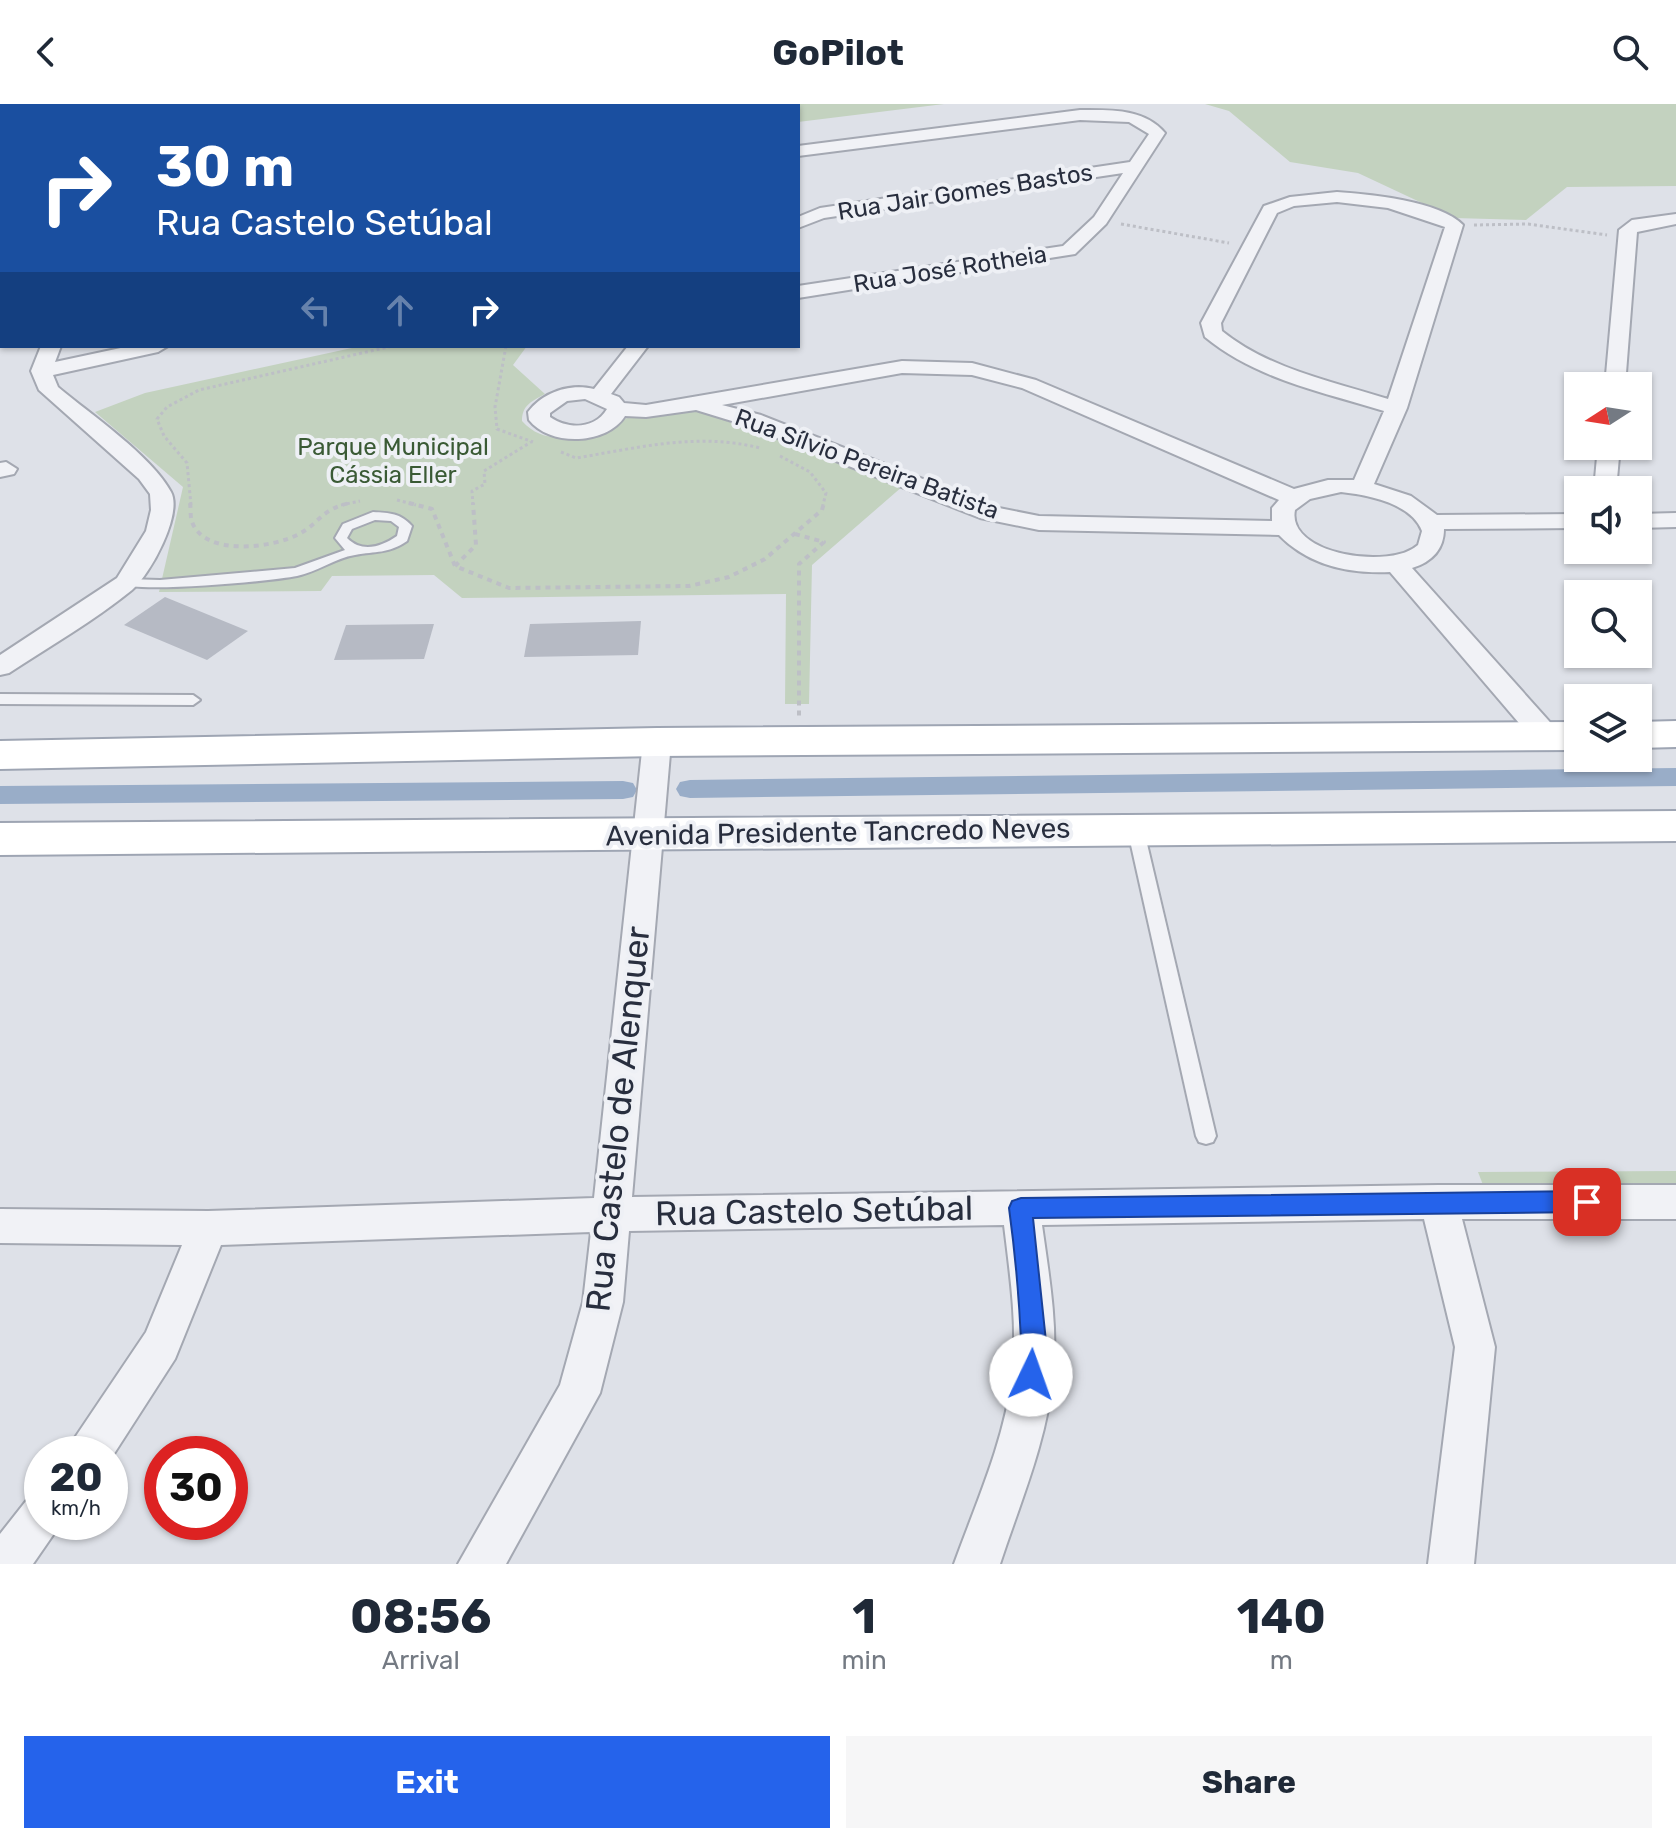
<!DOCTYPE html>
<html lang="en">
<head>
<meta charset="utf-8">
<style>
	:root { --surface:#fff; --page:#f6f6f7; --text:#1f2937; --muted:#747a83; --accent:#2563eb }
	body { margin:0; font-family:Rubik,sans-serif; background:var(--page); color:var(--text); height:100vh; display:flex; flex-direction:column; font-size:30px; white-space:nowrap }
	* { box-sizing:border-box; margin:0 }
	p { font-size:26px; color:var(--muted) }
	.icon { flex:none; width:44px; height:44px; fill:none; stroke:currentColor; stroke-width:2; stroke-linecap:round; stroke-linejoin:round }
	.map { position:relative; height:1460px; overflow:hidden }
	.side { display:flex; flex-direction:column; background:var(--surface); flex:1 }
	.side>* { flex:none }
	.banner { position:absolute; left:0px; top:0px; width:800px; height:244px; box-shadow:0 2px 6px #0004; background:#1a4fa0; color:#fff; overflow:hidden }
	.needle { width:52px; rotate:258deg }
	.buttons { position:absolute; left:1564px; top:268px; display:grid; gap:16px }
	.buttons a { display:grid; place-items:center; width:88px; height:88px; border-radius:0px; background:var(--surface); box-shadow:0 2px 6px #0004; font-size:40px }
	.speed { position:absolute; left:24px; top:1332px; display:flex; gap:16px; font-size:40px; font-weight:700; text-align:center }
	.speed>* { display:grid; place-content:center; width:104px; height:104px; border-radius:50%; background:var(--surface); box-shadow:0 2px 6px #0004; line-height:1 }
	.speed small { font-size:20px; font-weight:400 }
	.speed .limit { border:12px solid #d22; background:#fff; color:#111 }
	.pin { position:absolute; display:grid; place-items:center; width:68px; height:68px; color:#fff; margin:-34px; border-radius:16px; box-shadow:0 4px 12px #0006 }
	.me { position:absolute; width:88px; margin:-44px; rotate:3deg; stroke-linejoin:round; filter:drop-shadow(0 0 6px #0008) }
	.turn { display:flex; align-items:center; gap:28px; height:168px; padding:0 24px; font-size:36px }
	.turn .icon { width:104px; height:104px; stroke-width:2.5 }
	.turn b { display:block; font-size:56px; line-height:68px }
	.lanes { display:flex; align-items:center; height:76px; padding:0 24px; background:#0003; justify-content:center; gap:40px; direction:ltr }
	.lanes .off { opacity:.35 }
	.eta { display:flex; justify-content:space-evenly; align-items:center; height:136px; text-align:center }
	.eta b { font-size:48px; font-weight:700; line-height:56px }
	.action { display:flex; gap:16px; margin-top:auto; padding:16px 24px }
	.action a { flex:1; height:92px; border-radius:0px; background:var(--accent); color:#fff; font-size:32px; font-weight:700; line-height:92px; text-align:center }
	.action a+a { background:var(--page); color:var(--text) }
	header { display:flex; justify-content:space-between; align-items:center; height:104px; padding:0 24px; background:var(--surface); font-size:36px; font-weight:700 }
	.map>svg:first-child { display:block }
	.green { fill:#c3d2bf }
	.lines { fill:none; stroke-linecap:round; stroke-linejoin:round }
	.canal { fill:#99adc8; fill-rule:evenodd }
	.building { fill:#b6bac4 }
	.lane-casing { stroke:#a4a8b2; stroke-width:4 }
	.street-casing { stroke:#a4a8b2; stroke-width:4 }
	.primary-casing { stroke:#9ea5b3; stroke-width:4 }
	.path-far1 { stroke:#bdbfc6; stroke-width:3; stroke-dasharray:3 3; stroke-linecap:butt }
	.path { stroke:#bdbfc6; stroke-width:4; stroke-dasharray:5 5; stroke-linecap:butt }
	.lane { fill:#f1f2f6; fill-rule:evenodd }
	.street { fill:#f1f2f6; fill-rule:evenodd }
	.primary { fill:#fff; fill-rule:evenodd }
	.route { fill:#2563eb; stroke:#184099; stroke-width:2 }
	.labels { text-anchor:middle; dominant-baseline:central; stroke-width:8; stroke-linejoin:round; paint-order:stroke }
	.far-street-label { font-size:24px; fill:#282e3e; stroke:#eef0f5 }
	.far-park-label { font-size:24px; fill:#3a5a35; stroke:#eef0f5 }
	.street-label { font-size:28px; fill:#282e3e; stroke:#eef0f5 }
	.near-street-label { font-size:34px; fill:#282e3e; stroke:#eef0f5 }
</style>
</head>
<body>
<header><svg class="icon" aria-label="back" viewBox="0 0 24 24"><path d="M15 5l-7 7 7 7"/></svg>GoPilot<svg class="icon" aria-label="search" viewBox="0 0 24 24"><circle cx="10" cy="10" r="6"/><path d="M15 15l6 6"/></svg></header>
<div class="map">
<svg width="1676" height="1460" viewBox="0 0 1676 1460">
	<rect width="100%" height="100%" fill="#dee1e8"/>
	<g class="green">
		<polygon points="440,0 944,0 798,18 798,2 424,2"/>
		<polygon points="1205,0 1676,0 1676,82 1567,83 1526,116 1454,114 1358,69 1290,58 1229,7"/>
		<path d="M361,242H527L513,261L545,290C532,297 522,301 522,317C553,351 593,322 628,314C650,309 675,304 697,306L903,382L812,461L809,600H785L786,490L462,494L434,471L332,472L321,487L159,488L183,383L95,308L145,289Z"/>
		<polygon points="1676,1067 1676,1088 1485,1086 1478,1068"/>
	</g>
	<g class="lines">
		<g class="canal">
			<polygon points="1676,664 1676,682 690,694 680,692 676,685 680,678 690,676"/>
			<polygon points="623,677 633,679 637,686 633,693 623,695 0,700 0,682"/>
		</g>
	</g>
	<g class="building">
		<polygon points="165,493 248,527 207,556 124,521"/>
		<polygon points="641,517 638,551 524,553 530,520"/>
		<polygon points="434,520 424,555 334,556 346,521"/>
	</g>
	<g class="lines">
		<defs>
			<g id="lane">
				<path d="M373,408C390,409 400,409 412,422L407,437C388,450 376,447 355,451C335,454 317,468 297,472C271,477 134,490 119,479L126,475L160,476L295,464L345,446L335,434L343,420ZM375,416L391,417L399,423L397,432C381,443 362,449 347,434L352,425Z"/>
				<polygon points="0,590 193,591 200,596 193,601 0,600"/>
				<polygon points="1135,717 1143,723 1216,1032 1213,1038 1206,1040 1199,1038 1196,1032 1127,723"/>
			</g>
			<g id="street">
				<path d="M1080,6C1110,6 1144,4 1165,29L1106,120L1075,150L798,194V182L1063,142L1094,113L1123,69L824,114L798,124V113L820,104L1130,58L1149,30L1129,18L1080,16L798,52V42Z"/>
				<polygon points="2,73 2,83 0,84 0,74"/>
				<path d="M1337,88C1369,90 1440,97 1463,121L1407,304L1374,380L1411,392L1437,411L1578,410V424L1444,425C1444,445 1432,458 1412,464L1557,626L1561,633L1557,640L1547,642L1537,640L1390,468C1349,470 1308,461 1279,431L1039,426L980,414L745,321L696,306L646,313L625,312C607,341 550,343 529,316L528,308C543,288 570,279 594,285L628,242H648L611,290L619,293L624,299L646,301L902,257L972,259L1036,276L1294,385L1328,376H1354L1384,307C1322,288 1256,275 1205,233L1201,219L1264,102L1290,93ZM1337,98L1388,104L1445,123L1388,295C1331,277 1269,265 1222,227L1221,219L1277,109L1294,102ZM902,269L972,271L1022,284L1279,396L1272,404V417L1039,412L994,403L761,311L722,301ZM585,295L607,305C595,325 569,326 550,313V309L567,297ZM1341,388C1368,391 1411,399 1422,427L1418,441C1391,466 1286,451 1295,406L1310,395Z"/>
				<polygon points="1676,110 1676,120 1637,128 1625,282 1605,282 1619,126 1632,116"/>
				<path d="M41,242H61L55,258L130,242H168L158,248L53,271L58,283C90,310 152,352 171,388C183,410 150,471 132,486C94,517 50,542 9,569L0,571V551L117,474L146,427L151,406L150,390L139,375L39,286L31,267Z"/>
				<polygon points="1598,342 1620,342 1616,386 1594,386"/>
				<polygon points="6,358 17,365 14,370 0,373 0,359"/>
				<polygon points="1676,409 1676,423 1638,424 1638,410"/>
				<path d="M657,629L667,631L671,638L632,1093L1438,1081H1676V1115H1462L1495,1243L1474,1460H1428L1455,1243L1424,1115L1042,1121C1049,1171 1058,1222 1053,1272C1047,1337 1020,1399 1000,1460H954C976,1399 1004,1338 1012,1273C1018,1223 1010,1171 1004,1121L629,1127L623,1198L600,1289L506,1460H458L560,1281L583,1198L591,1128L221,1141L175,1255L110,1356V1350H68L74,1335L146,1228L182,1141L0,1139V1105L208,1107L594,1094L643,638L647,631Z"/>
				<polygon points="42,1391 42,1418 62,1418 33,1460 0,1460 0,1430 26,1397"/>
			</g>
			<g id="primary">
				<polygon points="1676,617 1676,643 1638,644 1638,618"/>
				<polygon points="1578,618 1578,646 657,652 0,665 0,637 657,624"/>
				<polygon points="1676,707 1676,737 0,751 0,719"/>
			</g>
		</defs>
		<use href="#lane" class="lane-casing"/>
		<use href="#street" class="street-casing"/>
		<use href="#primary" class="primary-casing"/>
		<g class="path-far1">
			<polyline points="1121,120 1229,139"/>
			<polyline points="1474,121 1528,120 1607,131"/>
			<polyline points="506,242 495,303 497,325 533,338"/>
			<path d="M561,348L576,354C637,344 698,328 760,344"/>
			<polyline points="780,352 810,368 826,389 823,401"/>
			<polyline points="397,396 416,401"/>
			<polyline points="191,401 187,359 164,332 157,315 167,303 199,286 393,242"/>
			<polyline points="341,401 360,397"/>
			<polyline points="473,401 472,387 485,380 484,367 531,338"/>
		</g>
		<g class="path">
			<path d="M190,399C191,404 190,413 192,418C205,453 273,444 299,430C321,418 321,405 350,399"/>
			<polyline points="409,399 432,405 455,462 509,484 689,482 729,473 765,455 822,406 824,399"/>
			<polyline points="795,430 824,438 799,460 799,612"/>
			<polyline points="455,462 476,441 473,399"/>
		</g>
		<use href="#lane" class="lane"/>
		<use href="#street" class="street"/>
		<use href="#primary" class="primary"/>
	</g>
	<path class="route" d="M1587,1087L1595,1090L1598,1098L1595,1105L1587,1108L1033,1114L1047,1247L1040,1279L1031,1283L1022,1279C1017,1266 1022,1251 1021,1236C1019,1192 1015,1148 1009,1104L1012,1097L1021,1094Z"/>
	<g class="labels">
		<g class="far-street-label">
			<text transform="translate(965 88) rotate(-9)">Rua Jair Gomes Bastos</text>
			<text transform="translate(950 165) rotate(-9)">Rua José Rotheia</text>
			<text transform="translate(867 360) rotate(20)">Rua Sílvio Pereira Batista</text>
		</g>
		<g class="far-park-label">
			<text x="393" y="343">Parque Municipal<tspan x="393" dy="28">Cássia Eller</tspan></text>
		</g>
		<g class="street-label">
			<text transform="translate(838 728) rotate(-1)">Avenida Presidente Tancredo Neves</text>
		</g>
		<g class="near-street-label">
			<text transform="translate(618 1015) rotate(-84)">Rua Castelo de Alenquer</text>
			<text transform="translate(814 1107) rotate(-1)">Rua Castelo Setúbal</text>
		</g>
	</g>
</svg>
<div class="buttons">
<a><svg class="needle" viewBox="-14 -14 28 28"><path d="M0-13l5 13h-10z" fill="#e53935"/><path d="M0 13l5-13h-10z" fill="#747a83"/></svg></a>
<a><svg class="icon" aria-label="sound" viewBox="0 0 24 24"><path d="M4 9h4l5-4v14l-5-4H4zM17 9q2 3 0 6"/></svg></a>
<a><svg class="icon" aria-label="search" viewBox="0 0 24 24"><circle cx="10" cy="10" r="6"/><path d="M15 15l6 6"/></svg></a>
<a><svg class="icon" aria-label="layers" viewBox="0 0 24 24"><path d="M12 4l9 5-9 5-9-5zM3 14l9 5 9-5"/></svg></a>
</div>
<div class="speed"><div>20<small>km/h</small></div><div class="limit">30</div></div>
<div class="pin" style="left:1587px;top:1098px;background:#d93025"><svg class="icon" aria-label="arrive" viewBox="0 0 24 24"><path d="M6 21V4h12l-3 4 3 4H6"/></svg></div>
<svg class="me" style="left:1031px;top:1271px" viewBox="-20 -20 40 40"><circle r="19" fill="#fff"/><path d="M0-13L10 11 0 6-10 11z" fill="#2563eb"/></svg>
<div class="banner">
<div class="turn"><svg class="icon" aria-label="right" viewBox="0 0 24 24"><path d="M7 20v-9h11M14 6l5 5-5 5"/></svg><div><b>30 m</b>Rua Castelo Setúbal</div></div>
<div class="lanes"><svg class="icon off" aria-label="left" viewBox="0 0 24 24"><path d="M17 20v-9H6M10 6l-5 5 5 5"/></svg><svg class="icon off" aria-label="ahead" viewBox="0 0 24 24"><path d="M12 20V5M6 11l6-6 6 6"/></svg><svg class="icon" aria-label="right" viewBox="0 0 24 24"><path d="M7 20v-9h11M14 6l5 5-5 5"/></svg></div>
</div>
</div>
<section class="side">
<div class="eta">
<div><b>08:56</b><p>Arrival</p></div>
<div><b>1</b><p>min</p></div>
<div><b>140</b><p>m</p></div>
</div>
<div class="action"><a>Exit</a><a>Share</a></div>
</section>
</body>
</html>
